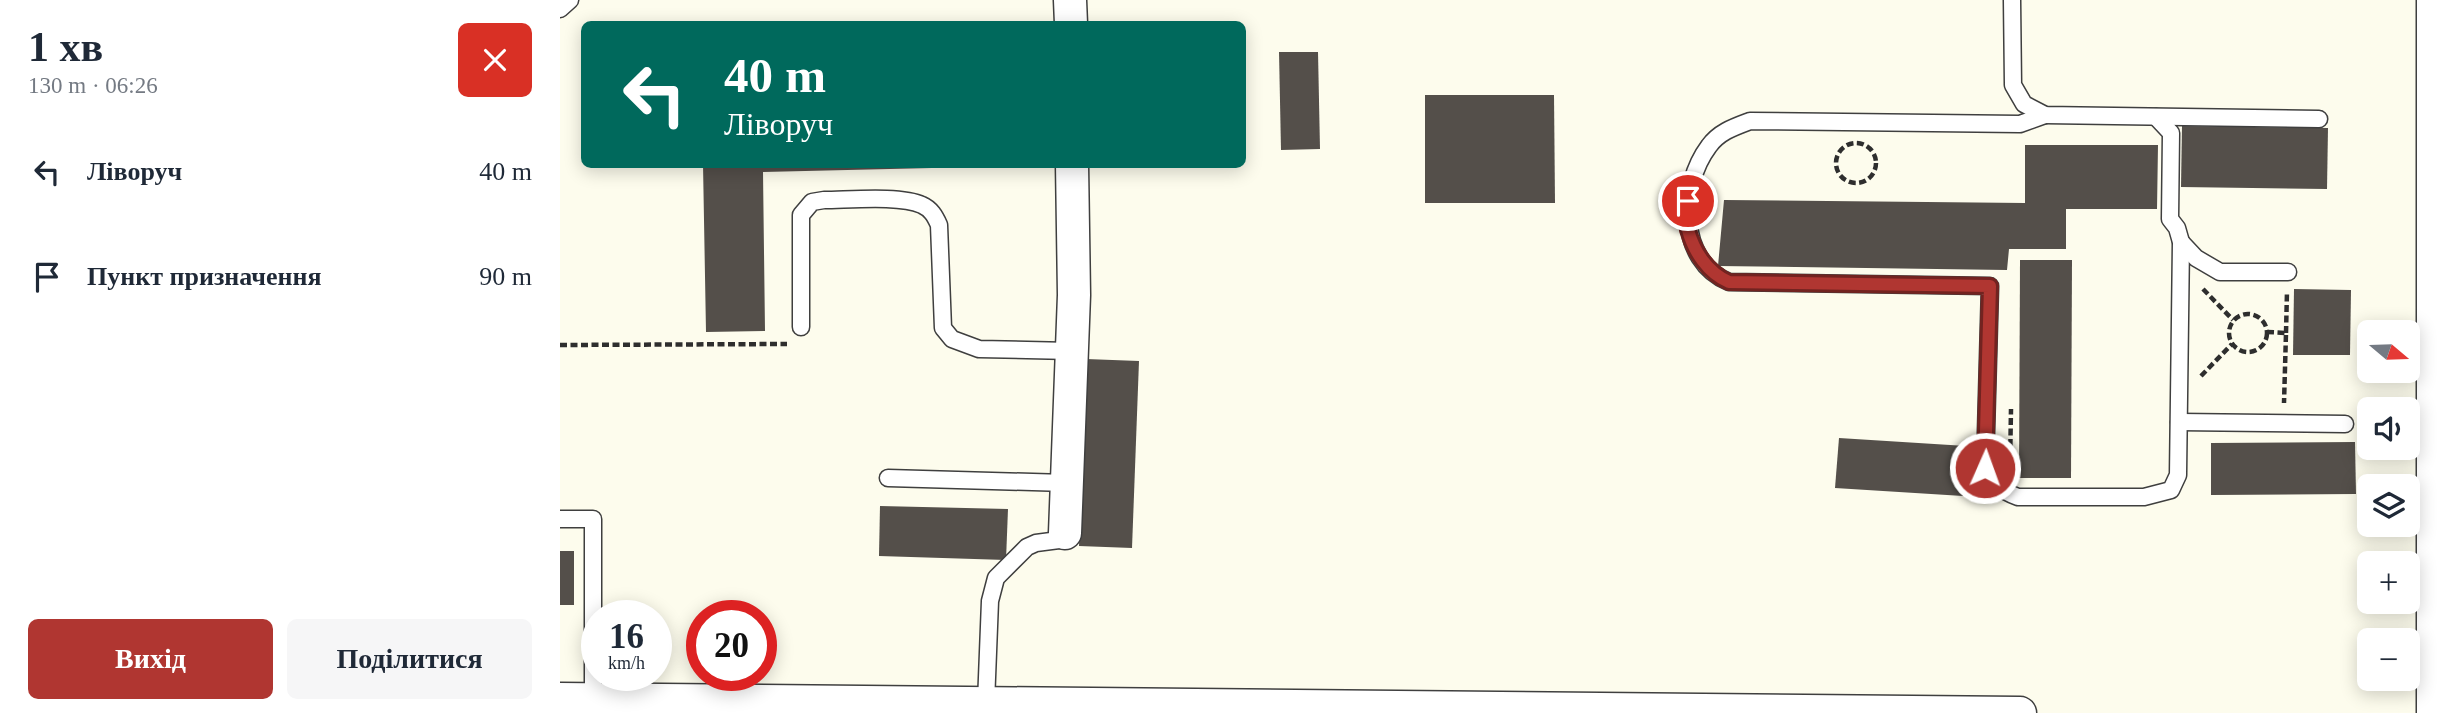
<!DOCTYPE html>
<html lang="uk">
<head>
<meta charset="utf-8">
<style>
	:root { --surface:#fff; --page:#f6f6f7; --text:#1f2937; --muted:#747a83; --accent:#b03631 }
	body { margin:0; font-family:Georgia,serif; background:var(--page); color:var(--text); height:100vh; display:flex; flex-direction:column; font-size:26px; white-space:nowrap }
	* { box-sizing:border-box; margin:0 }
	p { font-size:23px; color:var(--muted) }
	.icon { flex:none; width:38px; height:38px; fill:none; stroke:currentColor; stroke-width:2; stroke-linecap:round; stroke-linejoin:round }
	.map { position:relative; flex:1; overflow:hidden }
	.details { display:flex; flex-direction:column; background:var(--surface); width:560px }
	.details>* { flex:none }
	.top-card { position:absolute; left:21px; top:21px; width:665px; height:147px; border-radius:10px; box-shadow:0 4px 18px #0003; background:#00695c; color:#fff; overflow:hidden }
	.needle { width:46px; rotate:109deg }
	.tools { position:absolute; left:1797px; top:320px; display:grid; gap:14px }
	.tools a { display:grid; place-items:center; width:63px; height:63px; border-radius:10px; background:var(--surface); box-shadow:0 4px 18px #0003; font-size:35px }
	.speed { position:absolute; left:21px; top:600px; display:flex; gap:14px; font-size:35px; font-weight:700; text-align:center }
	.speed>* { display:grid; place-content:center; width:91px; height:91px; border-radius:50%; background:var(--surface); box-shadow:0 4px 18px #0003; line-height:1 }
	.speed small { font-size:18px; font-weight:400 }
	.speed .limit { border:10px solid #d22; background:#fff; color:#111 }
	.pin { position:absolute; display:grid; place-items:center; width:60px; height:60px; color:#fff; margin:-30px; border:4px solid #fff; border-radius:50%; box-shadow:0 2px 7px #0007 }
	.me { position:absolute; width:77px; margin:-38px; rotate:2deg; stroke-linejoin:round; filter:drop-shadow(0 0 5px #0008) }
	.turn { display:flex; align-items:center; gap:24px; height:147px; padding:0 28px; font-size:32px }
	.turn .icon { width:91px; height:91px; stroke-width:2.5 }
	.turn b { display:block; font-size:49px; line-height:60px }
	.round { display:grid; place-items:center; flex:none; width:74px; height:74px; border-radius:10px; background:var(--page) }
	.head { display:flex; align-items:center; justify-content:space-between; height:119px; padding:0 28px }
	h1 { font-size:42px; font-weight:800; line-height:52px }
	.button { display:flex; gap:14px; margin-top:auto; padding:14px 28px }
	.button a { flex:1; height:80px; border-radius:10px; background:var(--accent); color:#fff; font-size:28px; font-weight:800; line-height:80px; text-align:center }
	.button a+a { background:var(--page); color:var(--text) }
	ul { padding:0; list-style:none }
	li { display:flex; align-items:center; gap:21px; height:105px; padding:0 28px }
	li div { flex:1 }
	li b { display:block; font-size:26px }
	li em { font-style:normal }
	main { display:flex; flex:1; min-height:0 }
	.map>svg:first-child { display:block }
	.building { fill:#544f4a }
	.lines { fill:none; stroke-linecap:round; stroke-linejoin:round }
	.lane-casing { stroke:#3f3f3f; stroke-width:19 }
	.street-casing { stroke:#3f3f3f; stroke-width:35 }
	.path { stroke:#2e2e2e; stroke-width:4.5; stroke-dasharray:7 3.5; stroke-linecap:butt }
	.lane { stroke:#fff; stroke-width:16 }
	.street { stroke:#fff; stroke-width:32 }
	.route-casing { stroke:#722320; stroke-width:18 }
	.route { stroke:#b03631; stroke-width:12 }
</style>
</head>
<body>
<main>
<section class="details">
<div class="head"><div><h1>1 хв</h1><p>130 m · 06:26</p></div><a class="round" style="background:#d93025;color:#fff"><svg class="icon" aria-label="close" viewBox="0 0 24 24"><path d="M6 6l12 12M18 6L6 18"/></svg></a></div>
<ul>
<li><svg class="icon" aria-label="left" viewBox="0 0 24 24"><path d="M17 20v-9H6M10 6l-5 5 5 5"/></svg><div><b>Ліворуч</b></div><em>40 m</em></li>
<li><svg class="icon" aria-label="arrive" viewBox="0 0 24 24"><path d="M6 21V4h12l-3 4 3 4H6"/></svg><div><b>Пункт призначення</b></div><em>90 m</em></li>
</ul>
<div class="button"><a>Вихід</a><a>Поділитися</a></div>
</section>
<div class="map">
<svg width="1882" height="713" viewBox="0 0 1882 713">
	<rect width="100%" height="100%" fill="#fdfced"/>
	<g class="building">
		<polygon points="719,52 758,52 760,149 721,150"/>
		<polygon points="865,95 994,95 995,203 865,203"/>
		<polygon points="1622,126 1768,128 1767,189 1621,187"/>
		<polygon points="1465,145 1598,145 1597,209 1506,209 1506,249 1449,249 1447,270 1158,266 1164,200 1465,203"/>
		<polygon points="143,164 414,164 414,167 203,172 205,331 146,332"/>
		<polygon points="1460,260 1512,260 1511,478 1459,478"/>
		<polygon points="1734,289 1791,290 1790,355 1733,355"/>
		<polygon points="526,359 579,361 572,548 519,546"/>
		<polygon points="1279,438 1406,446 1403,496 1275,488"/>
		<polygon points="1795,442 1796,494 1651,495 1651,443"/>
		<polygon points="320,506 448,509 446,560 319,556"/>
		<rect x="0" y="551" width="14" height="54"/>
	</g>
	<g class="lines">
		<defs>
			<g id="lane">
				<polyline points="1452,0 1453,85 1464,104 1485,115 1759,119"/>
				<polyline points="0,9 10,0"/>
				<path d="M1485,115L1460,124L1190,121C1174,127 1159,132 1149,146C1119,186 1117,261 1169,282L1430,286L1425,468C1433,483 1441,491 1458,497H1584L1611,490L1618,475L1621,242L1617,228L1610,219L1611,133L1596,117"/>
				<polyline points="1621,242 1636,258 1660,272 1728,272"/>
				<path d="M241,327V215L252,202L264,200C288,200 341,195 362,205C371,209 375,216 379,225L383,328L392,339L419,349L511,351"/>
				<polyline points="1619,422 1785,424"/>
				<polyline points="328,478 506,483"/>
				<polyline points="0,519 33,519 33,700"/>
				<polyline points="426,703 430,601 436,578 467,547 476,543 499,540 505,533"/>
			</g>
			<g id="street">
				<polyline points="510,0 511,24"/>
				<polyline points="1873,0 1873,713"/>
				<polyline points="505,533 514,295 512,164"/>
				<polyline points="0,699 1460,713"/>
			</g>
		</defs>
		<use href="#lane" class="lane-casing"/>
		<use href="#street" class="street-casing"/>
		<g class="path">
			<circle cx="1296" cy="163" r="20"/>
			<polyline points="1643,289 1673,320"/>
			<circle cx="1688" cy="333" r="19"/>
			<polyline points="1707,332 1726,333 1724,403"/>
			<polyline points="1726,333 1727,291"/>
			<polyline points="0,345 227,344"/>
			<polyline points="1641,376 1672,344"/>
			<polyline points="1450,467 1451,409"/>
		</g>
		<use href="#lane" class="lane"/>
		<use href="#street" class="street"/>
	</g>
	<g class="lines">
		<defs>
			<path id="route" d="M1128,201C1128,210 1126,221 1128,230C1134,252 1148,273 1169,282L1430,286L1425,468"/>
		</defs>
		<use href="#route" class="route-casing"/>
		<use href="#route" class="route"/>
	</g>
</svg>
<div class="tools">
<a><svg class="needle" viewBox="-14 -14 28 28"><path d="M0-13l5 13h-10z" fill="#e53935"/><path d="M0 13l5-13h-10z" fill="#747a83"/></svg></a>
<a><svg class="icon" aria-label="sound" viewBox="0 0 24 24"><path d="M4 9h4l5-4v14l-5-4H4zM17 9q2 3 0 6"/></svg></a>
<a><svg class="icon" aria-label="layers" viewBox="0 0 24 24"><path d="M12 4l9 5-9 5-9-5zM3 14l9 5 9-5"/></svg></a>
<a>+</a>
<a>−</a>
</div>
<div class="speed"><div>16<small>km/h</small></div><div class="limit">20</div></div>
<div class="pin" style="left:1128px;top:201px;background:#d93025"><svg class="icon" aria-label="arrive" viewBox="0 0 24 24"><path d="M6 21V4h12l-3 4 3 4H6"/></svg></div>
<svg class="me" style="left:1425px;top:468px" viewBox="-20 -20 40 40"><circle r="17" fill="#b03631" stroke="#fff" stroke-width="3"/><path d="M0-11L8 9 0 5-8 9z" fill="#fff"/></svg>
<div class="top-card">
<div class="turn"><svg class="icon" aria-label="left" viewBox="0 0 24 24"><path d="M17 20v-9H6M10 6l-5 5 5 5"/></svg><div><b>40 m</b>Ліворуч</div></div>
</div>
</div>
</main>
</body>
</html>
